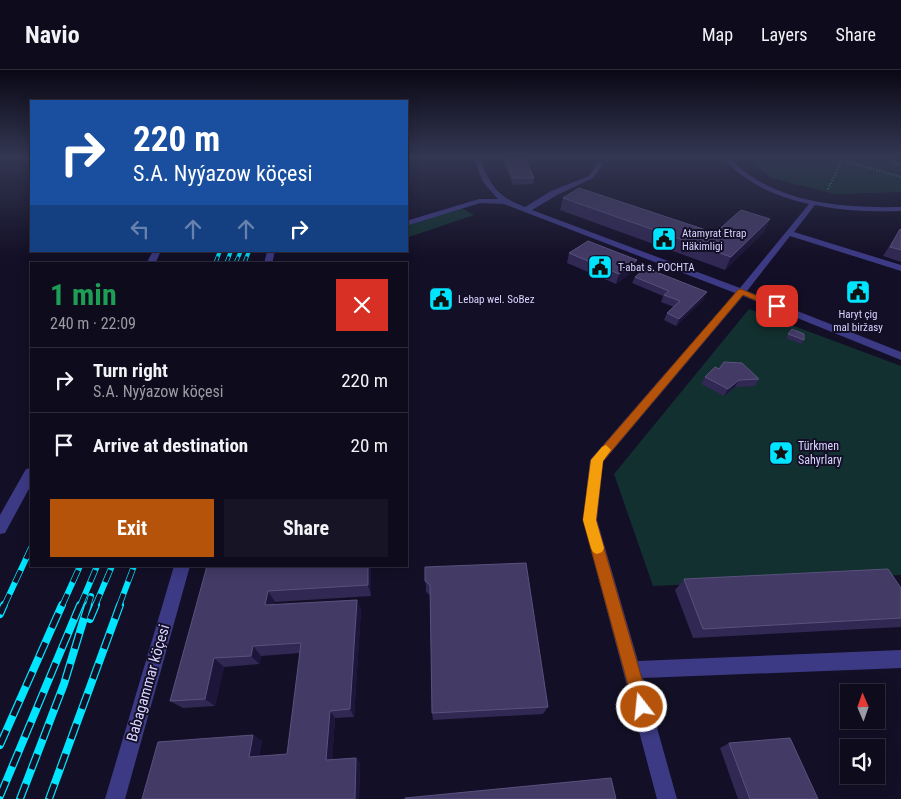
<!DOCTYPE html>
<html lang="en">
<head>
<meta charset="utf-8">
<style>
	:root { --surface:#0e0b1c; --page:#171425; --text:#f1f3f6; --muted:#9b9ba3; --line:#2e2b3b; --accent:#b45309 }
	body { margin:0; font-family:"Roboto Condensed",sans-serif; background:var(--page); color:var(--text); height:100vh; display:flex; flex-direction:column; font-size:19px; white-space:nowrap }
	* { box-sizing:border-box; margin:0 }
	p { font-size:16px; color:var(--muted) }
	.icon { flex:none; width:28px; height:28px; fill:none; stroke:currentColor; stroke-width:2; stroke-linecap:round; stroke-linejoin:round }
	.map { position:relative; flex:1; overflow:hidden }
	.details { position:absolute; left:30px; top:192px; width:378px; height:305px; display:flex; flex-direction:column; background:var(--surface); border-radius:0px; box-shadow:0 2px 12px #0003,0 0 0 1px var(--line) }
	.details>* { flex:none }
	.hud { position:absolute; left:30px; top:30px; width:378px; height:152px; border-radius:0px; box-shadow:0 2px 12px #0003,0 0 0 1px var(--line); background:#1a4fa0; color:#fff; overflow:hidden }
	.needle { width:32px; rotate:358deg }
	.tools { position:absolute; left:840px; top:614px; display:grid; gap:10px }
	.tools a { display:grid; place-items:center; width:45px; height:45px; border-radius:0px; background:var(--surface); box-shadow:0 2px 12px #0003,0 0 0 1px var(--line); font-size:25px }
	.pin { position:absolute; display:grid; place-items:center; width:42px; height:42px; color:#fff; margin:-21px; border-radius:10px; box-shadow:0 2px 8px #0006 }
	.me { position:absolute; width:55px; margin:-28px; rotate:344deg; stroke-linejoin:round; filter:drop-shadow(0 0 4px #0008) }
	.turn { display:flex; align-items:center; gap:18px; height:105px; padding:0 20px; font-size:22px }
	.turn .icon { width:65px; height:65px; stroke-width:2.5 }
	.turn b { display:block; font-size:35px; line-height:42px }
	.lanes { display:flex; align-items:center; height:48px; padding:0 20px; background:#0003; justify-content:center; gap:25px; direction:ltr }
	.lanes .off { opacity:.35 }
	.round { display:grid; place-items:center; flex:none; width:52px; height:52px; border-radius:0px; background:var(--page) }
	.head { display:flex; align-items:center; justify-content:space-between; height:85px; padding:0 20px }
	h1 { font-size:30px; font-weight:700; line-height:38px; color:#1e9e55 }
	.action { display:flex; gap:10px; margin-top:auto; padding:10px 20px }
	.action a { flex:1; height:58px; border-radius:0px; background:var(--accent); color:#fff; font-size:20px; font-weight:700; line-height:58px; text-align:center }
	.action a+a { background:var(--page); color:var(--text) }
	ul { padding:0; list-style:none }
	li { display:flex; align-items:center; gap:15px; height:65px; padding:0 20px; border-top:1px solid var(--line) }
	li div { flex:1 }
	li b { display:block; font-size:19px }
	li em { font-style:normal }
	header { display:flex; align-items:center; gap:30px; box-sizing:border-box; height:70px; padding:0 25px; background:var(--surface); border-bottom:1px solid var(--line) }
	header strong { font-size:24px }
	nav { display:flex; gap:28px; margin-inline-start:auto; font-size:18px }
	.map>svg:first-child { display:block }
	.green { fill:#12302f }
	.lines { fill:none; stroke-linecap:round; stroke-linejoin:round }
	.path { stroke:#2fb8b0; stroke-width:2; stroke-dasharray:1 2; stroke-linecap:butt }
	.minor { fill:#3d3a85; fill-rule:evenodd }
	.rail-far2-casing { stroke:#00e5ff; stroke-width:4 }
	.rail-far1-casing { stroke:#00e5ff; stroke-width:6 }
	.rail-casing { stroke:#00e5ff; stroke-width:8 }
	.rail-far2 { stroke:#130f26; stroke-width:2.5; stroke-dasharray:8; stroke-linecap:butt }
	.rail-far1 { stroke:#130f26; stroke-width:4.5; stroke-dasharray:13; stroke-linecap:butt }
	.rail { stroke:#130f26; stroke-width:5.5; stroke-dasharray:16; stroke-linecap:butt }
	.wall { fill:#312854 }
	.shaded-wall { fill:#1d163a }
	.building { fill:#433a66; stroke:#5a527e }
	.route { fill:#b45309; stroke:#753606 }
	.slow { fill:#f59e0b }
	.labels { text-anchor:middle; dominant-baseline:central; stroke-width:4; stroke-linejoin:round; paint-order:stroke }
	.far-poi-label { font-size:11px; fill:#d9d4ff; stroke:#130f26; text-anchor:start }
	.poi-label { font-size:12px; fill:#d9d4ff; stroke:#130f26; text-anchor:start }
	.near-street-label { font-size:15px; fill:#d9d4ff; stroke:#130f26 }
</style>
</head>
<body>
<header>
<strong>Navio</strong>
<nav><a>Map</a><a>Layers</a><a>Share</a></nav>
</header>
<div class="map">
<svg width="901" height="729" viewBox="0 0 901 729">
	<rect width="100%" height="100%" fill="#130f26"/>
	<g class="green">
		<polygon points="745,86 901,86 901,122 835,124 771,108"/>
		<polygon points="462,138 474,145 406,168 406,156"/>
		<polygon points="749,239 901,296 901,505 653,516 614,404"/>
	</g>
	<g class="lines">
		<g class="path">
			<polyline points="827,86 901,107"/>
			<polyline points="885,86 901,96"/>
			<polyline points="828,119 844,86"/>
		</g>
		<g class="minor">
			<path d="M473,86H479C490,115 496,126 525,137L551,121L589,106L598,93H602L603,94L593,108L557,125L532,140L740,218L809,134C774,126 745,113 721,86H728C734,92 740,99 748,104C791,135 850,138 901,137V141C872,142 843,141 815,135L794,162L901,195V201L790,166L747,221L901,282V290L743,226L603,392L597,450L638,591L901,580V598L643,608L677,729H657L583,450L590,390L735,223L504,134L480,133L406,156V151L479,129H498L483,112Z"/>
			<polygon points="153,181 161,181 155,194 146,194"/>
			<polygon points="267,181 275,181 272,194 264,194"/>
			<polygon points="31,398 31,415 5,463 0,464 0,445 26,399"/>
			<polygon points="174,496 190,496 125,729 105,729"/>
		</g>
		<defs>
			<g id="rail-far2">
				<polyline points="215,194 220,181"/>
				<polyline points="226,194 231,181"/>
				<polyline points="235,194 241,181"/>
				<polyline points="244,194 249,181"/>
			</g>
			<g id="rail-far1">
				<polyline points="4,536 31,478"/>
				<polyline points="62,536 80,496"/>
				<polyline points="80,536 97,496"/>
				<polyline points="88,536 91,526"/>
				<polyline points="95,536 112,496"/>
				<polyline points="119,536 134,496"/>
			</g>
			<g id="rail">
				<polyline points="0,544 4,535"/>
				<polyline points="90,549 96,535"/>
				<polyline points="0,675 62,535"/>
				<polyline points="0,726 80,535"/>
				<polyline points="20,729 64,614 88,535"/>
				<polyline points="49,729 120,535"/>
			</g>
		</defs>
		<use href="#rail-far2" class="rail-far2-casing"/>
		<use href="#rail-far1" class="rail-far1-casing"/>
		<use href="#rail" class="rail-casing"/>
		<use href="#rail-far2" class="rail-far2"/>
		<use href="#rail-far1" class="rail-far1"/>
		<use href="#rail" class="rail"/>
	</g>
	<g class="wall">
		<polygon points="504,87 534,108 533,114 513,115 504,93"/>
		<polygon points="563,128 715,163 770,149 764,162 725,200 560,140"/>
		<polygon points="900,159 901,160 901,192 883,186"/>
		<polygon points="569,183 637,190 634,200 616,214 567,193"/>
		<polygon points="635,207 704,229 676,256 664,250 667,243 674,237 661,232 663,226 632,213"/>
		<polygon points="792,259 804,270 801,274 786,268"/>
		<polygon points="719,299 759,309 755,316 735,317 724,326 701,314 705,307"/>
		<polygon points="207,496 371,496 371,526 275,532 274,535 357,530 361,540 354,647 335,648 332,690 356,688 360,693 359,729 142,729 253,665 262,671 259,686 287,684 300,583 261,586 259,594 224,597 215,636 183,638 170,631"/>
		<polygon points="425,497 548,637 543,644 433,650 432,643 430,525 426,522"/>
		<polygon points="684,509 901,518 901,557 693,568 675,520"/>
		<polygon points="729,673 818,729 738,729 720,678"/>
	</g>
	<g class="shaded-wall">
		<polygon points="770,149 764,162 725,200 731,187"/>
		<polygon points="637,190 634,200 616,214 619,204"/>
		<polygon points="707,222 704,229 676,256 679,249"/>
		<polygon points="739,310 735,317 724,326 728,319"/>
		<polygon points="368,496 371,496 371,526 368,515"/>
		<polygon points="268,521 275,532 272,546 265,535"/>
		<polygon points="357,530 361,540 354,647 350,639"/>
		<polygon points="253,576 261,586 259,594 251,586"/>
		<polygon points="214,588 224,597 215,636 205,629"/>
		<polygon points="330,641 335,648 332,695 326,690"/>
		<polygon points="253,665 262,671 258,692 249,687"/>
		<polygon points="356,688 360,693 359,729 355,729"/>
	</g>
	<g class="building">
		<polygon points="524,86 534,108 513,108 504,87"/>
		<polygon points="579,118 715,163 741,140 770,149 731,187 563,128"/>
		<polygon points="900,159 901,160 901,180 890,177"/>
		<polygon points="588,171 637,190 619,204 569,183"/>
		<polygon points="646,198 707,222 679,249 667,243 680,231 664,225 669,221 635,207"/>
		<polygon points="792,259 804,264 804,270 788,264"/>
		<polygon points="724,292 742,293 759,309 739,310 728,319 705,307 715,297 719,299"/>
		<polygon points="526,493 548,637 432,643 430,515 425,511 425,497"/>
		<polygon points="207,496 368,496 368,515 268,521 265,535 357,530 350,639 330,641 326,690 356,688 355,729 142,729 158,672 253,665 249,687 287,684 301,573 253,576 251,586 214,588 205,629 170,631"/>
		<polygon points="888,499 901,518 901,548 703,559 684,509"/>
		<polygon points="790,668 818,729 750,729 729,673"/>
		<polygon points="611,708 616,729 405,729 405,728"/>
	</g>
	<linearGradient id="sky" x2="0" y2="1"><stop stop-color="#0a0815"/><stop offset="0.46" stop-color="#333752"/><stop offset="1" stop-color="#333752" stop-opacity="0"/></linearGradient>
	<rect width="901" height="188" fill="url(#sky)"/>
	<polygon class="route" points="741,219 781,236 780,238 774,238 743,225 603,391 596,450 650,637 648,643 642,645 636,643 634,637 583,450 591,390 738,220"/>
	<polygon class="slow" points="606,375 611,380 603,391 596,450 604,478 602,482 597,484 593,482 591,478 583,450 591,390 602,377"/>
	<defs>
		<symbol id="civic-square" viewBox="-11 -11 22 22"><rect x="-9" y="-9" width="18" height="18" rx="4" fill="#00e5ff" stroke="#130f26"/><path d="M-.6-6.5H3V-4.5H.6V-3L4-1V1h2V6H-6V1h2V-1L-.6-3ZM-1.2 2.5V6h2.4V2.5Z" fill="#111"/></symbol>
		<symbol id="sight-square" viewBox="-11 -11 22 22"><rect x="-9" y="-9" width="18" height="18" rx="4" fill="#00e5ff" stroke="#130f26"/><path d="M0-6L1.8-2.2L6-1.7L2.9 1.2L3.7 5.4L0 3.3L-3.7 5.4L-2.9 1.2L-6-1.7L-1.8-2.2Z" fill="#111"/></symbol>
	</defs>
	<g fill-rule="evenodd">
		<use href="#civic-square" x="650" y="155" width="28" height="28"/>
		<use href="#civic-square" x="586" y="183" width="28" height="28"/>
		<use href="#civic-square" x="844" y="208" width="28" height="28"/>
		<use href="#civic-square" x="427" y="215" width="28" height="28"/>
		<use href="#sight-square" x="767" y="369" width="28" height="28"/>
	</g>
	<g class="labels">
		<g class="far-poi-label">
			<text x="682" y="163">Atamyrat Etrap<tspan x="682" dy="13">Häkimligi</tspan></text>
			<text x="618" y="197">T-abat s. POCHTA</text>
			<text x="458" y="229">Lebap wel. SoBez</text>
			<text x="858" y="244" text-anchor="middle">Haryt çig<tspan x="858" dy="13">mal biržasy</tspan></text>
		</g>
		<g class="poi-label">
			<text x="798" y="376">Türkmen<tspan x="798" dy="14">Sahyrlary</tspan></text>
		</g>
		<g class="near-street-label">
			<text transform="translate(148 613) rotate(-74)">Babagammar köçesi</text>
		</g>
	</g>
</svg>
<div class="tools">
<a><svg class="needle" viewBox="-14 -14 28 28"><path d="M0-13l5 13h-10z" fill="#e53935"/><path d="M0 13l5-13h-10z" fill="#9b9ba3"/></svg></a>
<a><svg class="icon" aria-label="sound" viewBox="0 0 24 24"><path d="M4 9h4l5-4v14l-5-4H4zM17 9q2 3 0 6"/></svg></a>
</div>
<div class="pin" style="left:777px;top:236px;background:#d93025"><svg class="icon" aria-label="arrive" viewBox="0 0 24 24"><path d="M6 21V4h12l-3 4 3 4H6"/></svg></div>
<svg class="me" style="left:642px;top:637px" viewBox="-20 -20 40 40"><circle r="17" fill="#b45309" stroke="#fff" stroke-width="3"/><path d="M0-11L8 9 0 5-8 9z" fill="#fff"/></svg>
<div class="hud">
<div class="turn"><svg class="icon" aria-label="right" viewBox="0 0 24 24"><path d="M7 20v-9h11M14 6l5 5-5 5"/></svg><div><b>220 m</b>S.A. Nyýazow köçesi</div></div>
<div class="lanes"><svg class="icon off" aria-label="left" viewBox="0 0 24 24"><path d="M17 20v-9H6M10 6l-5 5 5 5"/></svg><svg class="icon off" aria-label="ahead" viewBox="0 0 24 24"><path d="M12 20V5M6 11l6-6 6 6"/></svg><svg class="icon off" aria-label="ahead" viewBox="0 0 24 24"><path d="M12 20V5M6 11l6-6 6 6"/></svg><svg class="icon" aria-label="right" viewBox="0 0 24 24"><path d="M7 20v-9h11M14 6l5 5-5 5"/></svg></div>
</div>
<section class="details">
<div class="head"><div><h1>1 min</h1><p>240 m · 22:09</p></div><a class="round" style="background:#d93025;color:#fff"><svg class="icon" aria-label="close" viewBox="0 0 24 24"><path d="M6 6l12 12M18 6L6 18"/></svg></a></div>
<ul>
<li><svg class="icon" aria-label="right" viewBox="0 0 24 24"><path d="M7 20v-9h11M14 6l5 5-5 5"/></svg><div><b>Turn right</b><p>S.A. Nyýazow köçesi</p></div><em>220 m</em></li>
<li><svg class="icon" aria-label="arrive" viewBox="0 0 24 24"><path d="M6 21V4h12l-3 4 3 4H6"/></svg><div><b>Arrive at destination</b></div><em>20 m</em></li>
</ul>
<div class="action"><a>Exit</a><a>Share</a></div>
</section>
</div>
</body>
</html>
